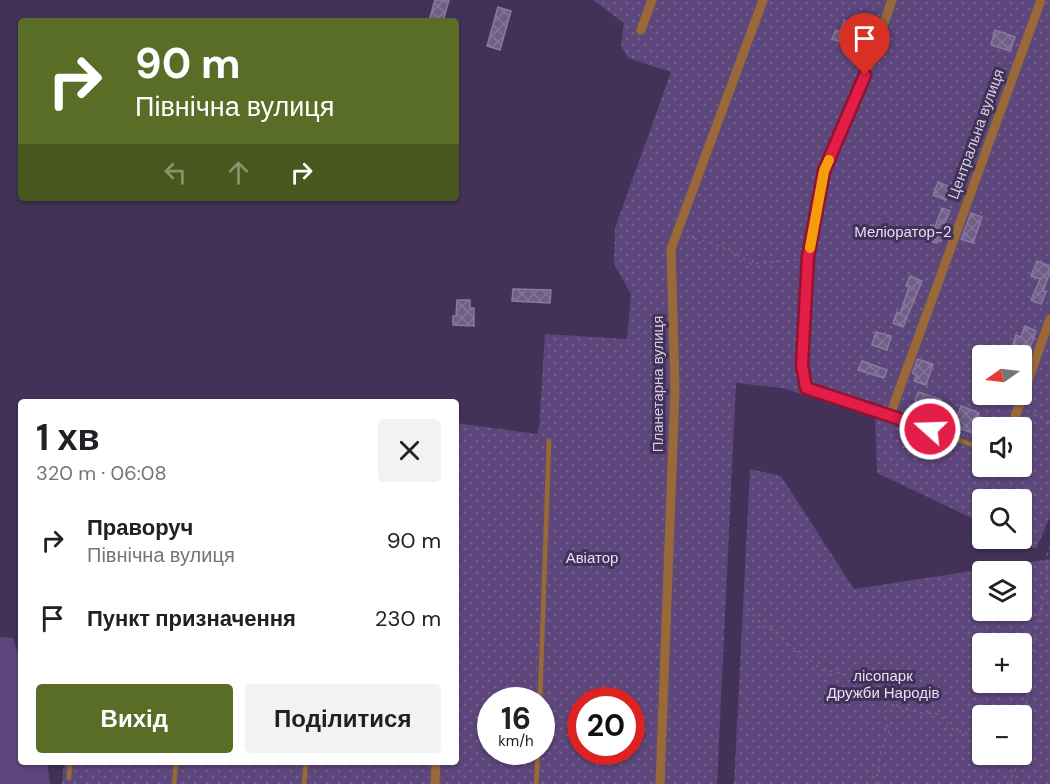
<!DOCTYPE html>
<html lang="uk">
<head>
<meta charset="utf-8">
<style>
	:root { --surface:#fff; --page:#f2f2f2; --text:#202124; --muted:#757577; --accent:#5a6d26 }
	body { margin:0; font-family:"DM Sans",sans-serif; background:var(--page); color:var(--text); height:100vh; display:flex; flex-direction:column; font-size:22px; white-space:nowrap }
	* { box-sizing:border-box; margin:0 }
	p { font-size:20px; color:var(--muted) }
	.icon { flex:none; width:33px; height:33px; fill:none; stroke:currentColor; stroke-width:2; stroke-linecap:round; stroke-linejoin:round }
	.map { position:relative; flex:1; overflow:hidden }
	.sheet { position:absolute; left:18px; top:399px; width:441px; height:366px; display:flex; flex-direction:column; background:var(--surface); border-radius:6px; box-shadow:0 2px 4px #0004 }
	.sheet>* { flex:none }
	.top-card { position:absolute; left:18px; top:18px; width:441px; height:183px; border-radius:6px; box-shadow:0 2px 4px #0004; background:#5a6d26; color:#fff; overflow:hidden }
	.needle { width:39px; rotate:256deg }
	.controls { position:absolute; left:972px; top:345px; display:grid; gap:12px }
	.controls a { display:grid; place-items:center; width:60px; height:60px; border-radius:6px; background:var(--surface); box-shadow:0 2px 4px #0004; font-size:30px }
	.speed { position:absolute; left:477px; top:687px; display:flex; gap:12px; font-size:30px; font-weight:700; text-align:center }
	.speed>* { display:grid; place-content:center; width:78px; height:78px; border-radius:50%; background:var(--surface); box-shadow:0 2px 4px #0004; line-height:1 }
	.speed small { font-size:15px; font-weight:400 }
	.speed .limit { border:9px solid #d22; background:#fff; color:#111 }
	.pin { position:absolute; display:grid; place-items:center; width:51px; height:51px; color:#fff; margin:-62px -26px; border-radius:50% 50% 50% 0; rotate:-45deg; box-shadow:0 0 6px #0007 }
	.pin .icon { rotate:45deg }
	.me { position:absolute; width:66px; margin:-33px; rotate:290deg; stroke-linejoin:round; filter:drop-shadow(0 0 4px #0008) }
	.turn { display:flex; align-items:center; gap:21px; height:126px; padding:0 18px; font-size:27px }
	.turn .icon { width:78px; height:78px; stroke-width:2.5 }
	.turn b { display:block; font-size:42px; line-height:51px }
	.lanes { display:flex; align-items:center; height:57px; padding:0 18px; background:#0003; justify-content:center; gap:30px; direction:ltr }
	.lanes .off { opacity:.35 }
	.round { display:grid; place-items:center; flex:none; width:63px; height:63px; border-radius:6px; background:var(--page) }
	.headline { display:flex; align-items:center; justify-content:space-between; height:102px; padding:0 18px }
	h1 { font-size:36px; font-weight:700; line-height:45px }
	.action { display:flex; gap:12px; margin-top:auto; padding:12px 18px }
	.action a { flex:1; height:69px; border-radius:6px; background:var(--accent); color:#fff; font-size:24px; font-weight:700; line-height:69px; text-align:center }
	.action a+a { background:var(--page); color:var(--text) }
	ul { padding:0; list-style:none }
	li { display:flex; align-items:center; gap:18px; height:78px; padding:0 18px }
	li div { flex:1 }
	li b { display:block; font-size:22px }
	li em { font-style:normal }
	.map>svg:first-child { display:block }
	.grass { fill:#5d467b }
	.park { fill:url(#park-dots); fill-rule:evenodd }
	.building { fill:url(#building-cross-hatch); stroke:#8a78a2; stroke-width:1.5 }
	.lines { fill:none; stroke-linecap:round; stroke-linejoin:round }
	.lane-casing { stroke:#5d4e71; stroke-width:8 }
	.street-casing { stroke:#5d4e71; stroke-width:12 }
	.path { stroke:#716384; stroke-width:1.5; stroke-dasharray:3 4.5; stroke-linecap:butt }
	.lane { stroke:#9b6939; stroke-width:4.5 }
	.street { stroke:#9b6939; stroke-width:9 }
	.route-casing { stroke:#92132f; stroke-width:15 }
	.route { stroke:#e11d48; stroke-width:10 }
	.slow { stroke:#f59e0b; stroke-width:10 }
	.labels { text-anchor:middle; dominant-baseline:central; stroke-width:6; stroke-linejoin:round; paint-order:stroke }
	.street-label { font-size:15px; fill:#d7cee5; stroke:#423257 }
	.park-label { font-size:15px; fill:#e8def7; stroke:#423257 }
</style>
</head>
<body>
<div class="map">
<svg width="1050" height="784" viewBox="0 0 1050 784">
	<defs>
		<pattern id="park-dots" width="8" height="8" patternUnits="userSpaceOnUse" patternTransform="scale(1.5)"><rect width="8" height="8" fill="#5d467b"/><path d="M2 2h.1M6 6h.1" fill="none" stroke="#74608e" stroke-width="1.8" stroke-linecap="round"/></pattern>
		<pattern id="building-cross-hatch" width="8" height="8" patternUnits="userSpaceOnUse" patternTransform="scale(1.5)"><rect width="8" height="8" fill="#6f5f87"/><path d="M0 0l8 8M0 8l8-8" fill="none" stroke="#837598"/></pattern>
	</defs>
	<rect width="100%" height="100%" fill="#423257"/>
	<polygon class="grass" points="0,637 13,638 21,662 21,762 47,762 50,784 0,784"/>
	<g class="park">
		<path d="M593,0H1050V517L1036,549L1014,539L1022,538V500H982V523L877,473L875,418L783,388L736,383L717,784H62L64,762H456V423L537,434L539,428L545,334L627,339L631,294L614,264L615,228L671,72L628,58L621,46L624,23ZM982,356H1022V394H982ZM982,428H1022V466H982ZM490,700H542V752H490ZM580,700H632V752H580Z"/>
		<path d="M750,469L781,476L854,589L1050,559V784H734ZM982,572H1022V610H982ZM982,644H1022V682H982ZM982,716H1022V754H982Z"/>
	</g>
	<g class="building">
		<polygon points="435,0 449,0 443,21 429,21"/>
		<polygon points="498,7 511,11 500,50 487,46"/>
		<polygon points="844,20 853,24 844,43 832,39 836,30 840,32"/>
		<polygon points="995,30 1015,37 1010,51 991,45"/>
		<polygon points="938,182 950,187 946,200 933,195"/>
		<polygon points="942,208 950,211 942,230 945,230 941,241 938,240 936,243 926,240 931,225 935,227"/>
		<polygon points="971,213 982,217 973,243 961,239"/>
		<polygon points="1037,261 1050,266 1050,272 1043,291 1046,292 1041,304 1031,300 1040,279 1031,276"/>
		<polygon points="910,276 922,281 903,327 893,323 897,312 900,314 909,287 906,286"/>
		<polygon points="513,289 551,290 550,303 512,301"/>
		<polygon points="457,300 470,300 470,308 474,308 474,326 453,325 453,316 456,316"/>
		<polygon points="1025,326 1036,331 1029,351 1013,344 1016,335 1021,337"/>
		<polygon points="876,332 891,336 887,350 872,345"/>
		<polygon points="917,359 933,364 926,385 914,381 917,375 912,373"/>
		<polygon points="862,361 887,370 884,378 858,370"/>
		<polygon points="918,392 941,399 937,412 914,405"/>
		<polygon points="961,406 979,413 973,433 958,428 959,424 955,423"/>
	</g>
	<g class="lines">
		<defs>
			<g id="lane">
				<polyline points="806,389 830,398 890,415 970,444 982,446"/>
				<polyline points="540,700 549,441"/>
				<polyline points="69,778 70,762"/>
				<polyline points="174,784 176,762"/>
				<polyline points="304,784 306,762"/>
				<polyline points="536,784 538,752"/>
			</g>
			<g id="street">
				<polyline points="641,30 652,0"/>
				<polyline points="805,389 803,365 808,257 824,171 873,55 892,0"/>
				<polyline points="890,415 1041,0"/>
				<polyline points="1011,428 1050,319"/>
				<polyline points="435,784 436,762"/>
				<polyline points="660,784 675,389 671,249 763,0"/>
			</g>
		</defs>
		<use href="#lane" class="lane-casing"/>
		<use href="#street" class="street-casing"/>
		<g class="path">
			<path d="M687,237C708,241 734,250 751,264L798,260"/>
			<polyline points="1027,411 1050,422"/>
			<polyline points="748,609 764,627 779,633 787,644 803,654 822,670 863,677 880,694 885,703 919,713 935,713 943,719 952,729 982,738"/>
			<polyline points="1022,741 1034,639 1047,584 1047,555 1050,547"/>
			<polyline points="876,784 881,751 890,729 886,724 885,704"/>
			<polyline points="1007,784 1015,772 1019,754"/>
		</g>
		<use href="#lane" class="lane"/>
		<use href="#street" class="street"/>
	</g>
	<g class="lines">
		<defs>
			<polyline id="route" points="865,75 824,171 808,257 802,365 806,388 930,429"/>
		</defs>
		<use href="#route" class="route-casing"/>
		<use href="#route" class="route"/>
		<polyline class="slow" points="810,248 824,171 829,160"/>
	</g>
	<g class="labels">
		<g class="street-label">
			<text transform="translate(976 134) rotate(-70)">Центральна вулиця</text>
			<text transform="translate(658 384) rotate(-90)">Планетарна вулиця</text>
		</g>
		<g class="park-label">
			<text x="903" y="232">Меліоратор-2</text>
			<text x="592" y="558">Авіатор</text>
			<text x="883" y="676">лісопарк<tspan x="883" dy="17">Дружби Народів</tspan></text>
		</g>
	</g>
</svg>
<div class="controls">
<a><svg class="needle" viewBox="-14 -14 28 28"><path d="M0-13l5 13h-10z" fill="#e53935"/><path d="M0 13l5-13h-10z" fill="#757577"/></svg></a>
<a><svg class="icon" aria-label="sound" viewBox="0 0 24 24"><path d="M4 9h4l5-4v14l-5-4H4zM17 9q2 3 0 6"/></svg></a>
<a><svg class="icon" aria-label="search" viewBox="0 0 24 24"><circle cx="10" cy="10" r="6"/><path d="M15 15l6 6"/></svg></a>
<a><svg class="icon" aria-label="layers" viewBox="0 0 24 24"><path d="M12 4l9 5-9 5-9-5zM3 14l9 5 9-5"/></svg></a>
<a>+</a>
<a>−</a>
</div>
<div class="speed"><div>16<small>km/h</small></div><div class="limit">20</div></div>
<div class="pin" style="left:865px;top:75px;background:#d93025"><svg class="icon" aria-label="arrive" viewBox="0 0 24 24"><path d="M6 21V4h12l-3 4 3 4H6"/></svg></div>
<svg class="me" style="left:930px;top:429px" viewBox="-20 -20 40 40"><circle r="17" fill="#e11d48" stroke="#fff" stroke-width="3"/><path d="M0-11L8 9 0 5-8 9z" fill="#fff"/></svg>
<div class="top-card">
<div class="turn"><svg class="icon" aria-label="right" viewBox="0 0 24 24"><path d="M7 20v-9h11M14 6l5 5-5 5"/></svg><div><b>90 m</b>Північна вулиця</div></div>
<div class="lanes"><svg class="icon off" aria-label="left" viewBox="0 0 24 24"><path d="M17 20v-9H6M10 6l-5 5 5 5"/></svg><svg class="icon off" aria-label="ahead" viewBox="0 0 24 24"><path d="M12 20V5M6 11l6-6 6 6"/></svg><svg class="icon" aria-label="right" viewBox="0 0 24 24"><path d="M7 20v-9h11M14 6l5 5-5 5"/></svg></div>
</div>
<section class="sheet">
<div class="headline"><div><h1>1 хв</h1><p>320 m · 06:08</p></div><a class="round"><svg class="icon" aria-label="close" viewBox="0 0 24 24"><path d="M6 6l12 12M18 6L6 18"/></svg></a></div>
<ul>
<li><svg class="icon" aria-label="right" viewBox="0 0 24 24"><path d="M7 20v-9h11M14 6l5 5-5 5"/></svg><div><b>Праворуч</b><p>Північна вулиця</p></div><em>90 m</em></li>
<li><svg class="icon" aria-label="arrive" viewBox="0 0 24 24"><path d="M6 21V4h12l-3 4 3 4H6"/></svg><div><b>Пункт призначення</b></div><em>230 m</em></li>
</ul>
<div class="action"><a>Вихід</a><a>Поділитися</a></div>
</section>
</div>
</body>
</html>
